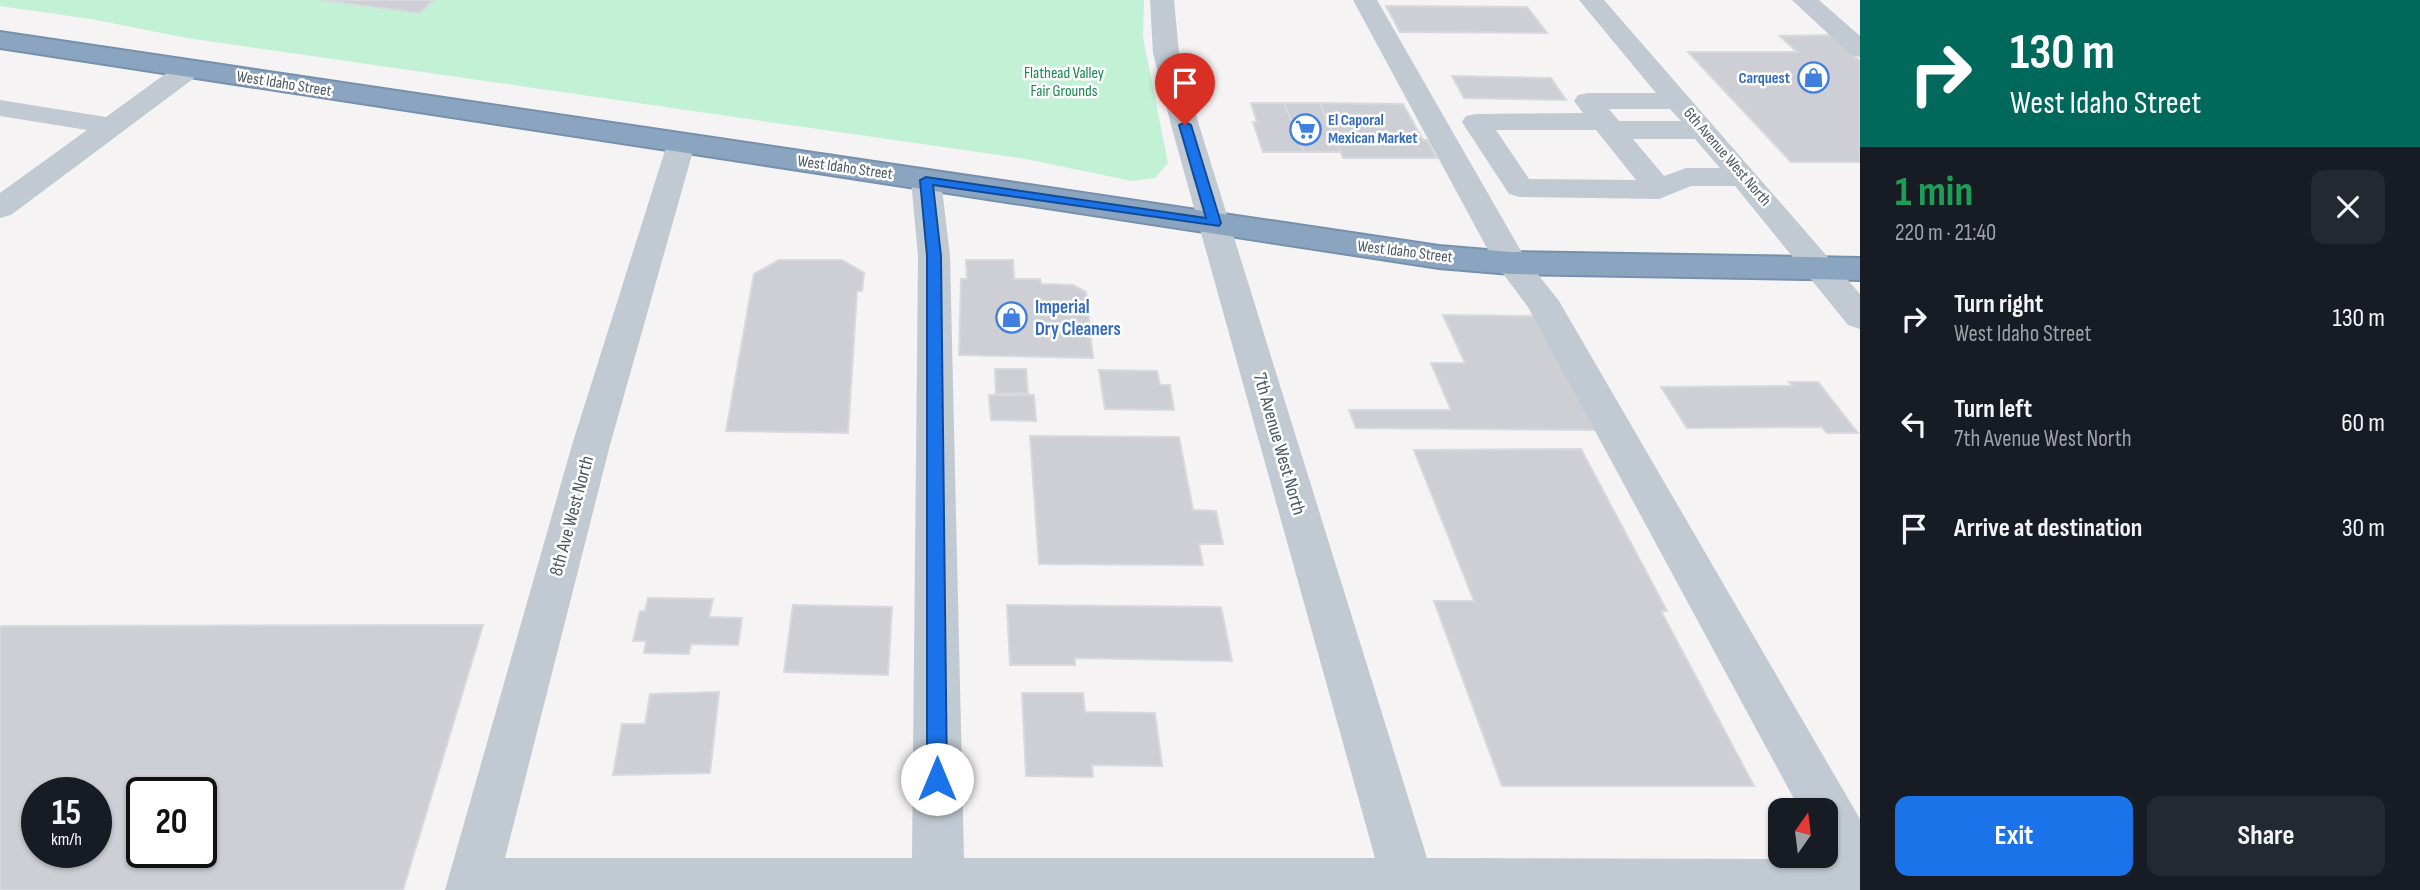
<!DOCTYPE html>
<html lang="en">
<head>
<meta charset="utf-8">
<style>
	:root { --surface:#171b24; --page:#242831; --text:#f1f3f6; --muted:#9ea1a6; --accent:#1a73e8 }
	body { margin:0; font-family:"Sofia Sans Condensed",sans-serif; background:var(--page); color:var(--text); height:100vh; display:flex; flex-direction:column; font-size:26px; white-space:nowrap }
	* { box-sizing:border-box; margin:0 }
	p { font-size:23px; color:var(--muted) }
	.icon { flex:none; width:38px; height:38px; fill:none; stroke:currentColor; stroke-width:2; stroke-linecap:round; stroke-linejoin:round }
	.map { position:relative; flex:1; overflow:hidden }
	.side { display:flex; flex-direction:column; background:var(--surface); width:560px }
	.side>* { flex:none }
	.top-card { background:#00695c; color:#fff; overflow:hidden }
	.needle { width:46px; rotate:14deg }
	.fabs { position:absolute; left:1768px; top:798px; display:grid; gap:14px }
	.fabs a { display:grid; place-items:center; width:70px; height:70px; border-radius:14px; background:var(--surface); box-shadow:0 2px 5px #0004; font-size:35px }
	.speed { position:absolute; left:21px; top:777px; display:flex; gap:14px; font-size:35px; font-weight:700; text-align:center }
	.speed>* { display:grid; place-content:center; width:91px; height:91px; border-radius:50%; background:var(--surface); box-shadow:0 2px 5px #0004; line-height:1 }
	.speed small { font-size:18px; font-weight:400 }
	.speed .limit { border:4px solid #111; border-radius:10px; background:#fff; color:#111 }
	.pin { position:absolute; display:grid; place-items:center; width:60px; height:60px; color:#fff; margin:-72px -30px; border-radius:50% 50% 50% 0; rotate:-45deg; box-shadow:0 0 7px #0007 }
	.pin .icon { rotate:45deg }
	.me { position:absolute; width:77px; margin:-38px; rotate:0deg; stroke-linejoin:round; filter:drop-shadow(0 0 5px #0008) }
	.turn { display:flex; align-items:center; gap:24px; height:147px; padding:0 35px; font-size:32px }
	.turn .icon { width:91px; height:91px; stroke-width:2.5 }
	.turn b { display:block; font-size:49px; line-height:60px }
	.round { display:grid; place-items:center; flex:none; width:74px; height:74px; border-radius:14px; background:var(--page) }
	.overview { display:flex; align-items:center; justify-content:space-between; height:119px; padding:0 35px }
	h1 { font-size:42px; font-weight:700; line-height:52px; color:#1e9e55 }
	.cta { display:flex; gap:14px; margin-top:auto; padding:14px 35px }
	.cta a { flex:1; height:80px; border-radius:14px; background:var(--accent); color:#fff; font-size:28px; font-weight:700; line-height:80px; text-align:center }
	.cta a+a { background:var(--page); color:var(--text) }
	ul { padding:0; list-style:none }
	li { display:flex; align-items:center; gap:21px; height:105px; padding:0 35px }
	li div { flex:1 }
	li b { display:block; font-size:26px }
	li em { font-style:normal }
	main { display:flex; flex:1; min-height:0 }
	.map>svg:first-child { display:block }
	.green { fill:#c3f1d5 }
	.building { fill:#cdcfd5; stroke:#d7d9de; stroke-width:2; fill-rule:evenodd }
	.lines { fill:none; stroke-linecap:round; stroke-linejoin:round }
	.highway-casing { stroke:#7690ad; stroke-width:4 }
	.minor { fill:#c1cad2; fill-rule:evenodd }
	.highway { fill:#8ba5c1; fill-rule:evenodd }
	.route { fill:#1a73e8; stroke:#114b97; stroke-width:2 }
	.labels { text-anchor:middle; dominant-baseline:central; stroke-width:5; stroke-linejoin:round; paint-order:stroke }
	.far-park-label { font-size:16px; fill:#17864f; stroke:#fff }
	.far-shop-label { font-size:16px; font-weight:bold; fill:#366cbe; stroke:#fff; text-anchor:end }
	.far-street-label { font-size:16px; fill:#4a5661; stroke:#fff }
	.shop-label { font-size:19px; font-weight:bold; fill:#366cbe; stroke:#fff; text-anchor:start }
	.street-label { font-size:19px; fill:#4a5661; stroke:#fff }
</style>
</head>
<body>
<main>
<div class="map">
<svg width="1860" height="890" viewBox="0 0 1860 890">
	<rect width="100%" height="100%" fill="#f5f3f3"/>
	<polygon class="green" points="0,0 1144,0 1143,37 1168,163 1155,178 1132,181 1026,159 187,38 91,19 0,6"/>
	<g class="building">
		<polygon points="322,0 434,0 419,13"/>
		<polygon points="1386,6 1527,7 1547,33 1400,32"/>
		<polygon points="1831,35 1860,61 1860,162 1791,162 1688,52 1797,52 1780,36"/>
		<polygon points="1452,76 1551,78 1566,100 1464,98"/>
		<polygon points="1251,103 1284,103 1304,152 1263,152 1253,122 1257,122"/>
		<polygon points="1284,103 1320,103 1341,152 1304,152"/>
		<polygon points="1320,103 1403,104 1423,140 1427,140 1437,158 1343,158"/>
		<polygon points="779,260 842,260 864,273 862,291 857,291 848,433 726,431 754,274"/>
		<polygon points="966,260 1013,260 1014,279 1040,279 1041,284 1073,285 1086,292 1093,358 959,355 961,279 967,279"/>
		<polygon points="1443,315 1536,316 1599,430 1356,428 1349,410 1451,410 1431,363 1465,363"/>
		<polygon points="995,369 1026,369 1028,393 996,394"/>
		<polygon points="1099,370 1157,371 1160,385 1170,385 1174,410 1105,409"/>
		<polygon points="1789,382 1818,382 1858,433 1827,433 1822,427 1687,428 1661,387 1792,386"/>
		<polygon points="989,395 1034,395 1036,421 991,420"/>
		<polygon points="1030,436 1179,437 1193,510 1216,511 1223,544 1199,544 1203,565 1039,564"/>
		<polygon points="1581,449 1667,611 1661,611 1754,786 1502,786 1434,601 1474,601 1414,450"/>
		<polygon points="648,598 713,599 709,617 742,618 738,645 691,644 689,654 644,653 646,641 633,641 640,611 645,611"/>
		<polygon points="793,605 892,607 888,675 784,672"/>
		<polygon points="1007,605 1221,607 1232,661 1075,658 1075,665 1010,665"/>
		<path d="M483,625L403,890H0V626ZM37,793H96V852H37ZM142,793H201V852H142Z"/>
		<polygon points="719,692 710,773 613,775 622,724 645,724 650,694"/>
		<polygon points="1022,693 1083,693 1085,712 1155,713 1162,766 1092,765 1093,777 1026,776"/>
	</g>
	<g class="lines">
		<defs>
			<polygon id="highway" points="0,32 1439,246 1511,252 1860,258 1860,280 1511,274 1439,268 0,48"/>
		</defs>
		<use href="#highway" class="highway-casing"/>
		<g class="minor">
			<polygon points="1150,0 1174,0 1179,53 1199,125 1427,858 1826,859 1825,810 1800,810 1528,307 1495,263 1353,0 1377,0 1525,258 1559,301 1860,819 1860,890 445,890 572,445 667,144 671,138 681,135 691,138 695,144 610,445 505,858 912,858 918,256 911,180 915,174 926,171 937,174 941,180 950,256 964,858 1375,858 1171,125 1153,53"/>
			<path d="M1579,0H1604L1860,294V329L1848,325L1735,186H1691L1659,199L1520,197L1509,194L1462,122L1466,116L1476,114L1583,113L1574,101L1578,95L1588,93H1656ZM1609,109H1670L1681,121H1619ZM1496,130H1596L1636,180L1529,179ZM1633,139H1695L1720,168H1686L1664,176Z"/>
			<polygon points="1792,0 1819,0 1860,36 1860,57 1851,55"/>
			<polygon points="188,62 197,64 201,70 197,76 11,215 0,218 0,193 87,130 0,116 0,100 106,117 179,64"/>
		</g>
		<use href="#highway" class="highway"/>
	</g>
	<polygon class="route" points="1185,122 1191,125 1221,223 1219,226 933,185 941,256 947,779 944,786 937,789 930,786 927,779 927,256 920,180 926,177 1206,218 1179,125"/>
	<defs>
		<symbol id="shop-ring" viewBox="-11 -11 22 22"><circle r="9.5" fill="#fff" stroke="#3f7fe0" stroke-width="1.5"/><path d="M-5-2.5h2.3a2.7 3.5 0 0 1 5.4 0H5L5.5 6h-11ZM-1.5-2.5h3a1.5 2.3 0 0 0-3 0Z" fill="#3f7fe0"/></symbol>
		<symbol id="supermarket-ring" viewBox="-11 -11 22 22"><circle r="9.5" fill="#fff" stroke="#3f7fe0" stroke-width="1.5"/><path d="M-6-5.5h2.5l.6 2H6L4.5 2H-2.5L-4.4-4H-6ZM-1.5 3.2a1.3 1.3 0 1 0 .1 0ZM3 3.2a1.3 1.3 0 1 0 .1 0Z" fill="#3f7fe0"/></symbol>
	</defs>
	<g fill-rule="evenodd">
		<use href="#shop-ring" x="1796" y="60" width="35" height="35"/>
		<use href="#supermarket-ring" x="1288" y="112" width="35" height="35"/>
		<use href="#shop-ring" x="994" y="300" width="35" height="35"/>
	</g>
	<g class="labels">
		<g class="far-park-label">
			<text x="1064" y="73">Flathead Valley<tspan x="1064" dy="18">Fair Grounds</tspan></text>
		</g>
		<g class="far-shop-label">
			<text x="1790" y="78">Carquest</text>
			<text x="1328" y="120" text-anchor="start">El Caporal<tspan x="1328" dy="18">Mexican Market</tspan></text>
		</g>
		<g class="far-street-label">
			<text transform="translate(284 84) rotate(9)">West Idaho Street</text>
			<text transform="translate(1727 157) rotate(49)">6th Avenue West North</text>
			<text transform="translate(845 168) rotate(8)">West Idaho Street</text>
			<text transform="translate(1405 252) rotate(7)">West Idaho Street</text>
		</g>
		<g class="shop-label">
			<text x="1035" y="307">Imperial<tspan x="1035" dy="22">Dry Cleaners</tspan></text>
		</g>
		<g class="street-label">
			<text transform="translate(1279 444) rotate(74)">7th Avenue West North</text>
			<text transform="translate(572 516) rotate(-75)">8th Ave West North</text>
		</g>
	</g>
</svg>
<div class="fabs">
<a><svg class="needle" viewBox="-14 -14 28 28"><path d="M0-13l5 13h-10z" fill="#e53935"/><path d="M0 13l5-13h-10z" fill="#9ea1a6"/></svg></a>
</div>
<div class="speed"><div>15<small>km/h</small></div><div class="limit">20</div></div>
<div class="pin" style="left:1185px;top:125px;background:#d93025"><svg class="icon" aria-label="arrive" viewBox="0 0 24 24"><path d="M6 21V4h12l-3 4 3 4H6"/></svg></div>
<svg class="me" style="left:937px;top:779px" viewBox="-20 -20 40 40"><circle r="19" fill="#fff"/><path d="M0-13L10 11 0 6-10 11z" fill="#1a73e8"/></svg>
</div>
<section class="side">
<div class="top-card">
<div class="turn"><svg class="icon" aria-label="right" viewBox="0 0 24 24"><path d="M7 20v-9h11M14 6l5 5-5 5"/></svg><div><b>130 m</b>West Idaho Street</div></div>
</div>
<div class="overview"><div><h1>1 min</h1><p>220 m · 21:40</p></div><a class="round"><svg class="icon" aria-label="close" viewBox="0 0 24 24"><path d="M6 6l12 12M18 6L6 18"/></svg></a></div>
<ul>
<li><svg class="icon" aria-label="right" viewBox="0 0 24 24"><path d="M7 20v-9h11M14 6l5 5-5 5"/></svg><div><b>Turn right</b><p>West Idaho Street</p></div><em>130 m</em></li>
<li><svg class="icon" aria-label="left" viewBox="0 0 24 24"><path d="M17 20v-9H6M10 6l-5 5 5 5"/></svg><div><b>Turn left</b><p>7th Avenue West North</p></div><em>60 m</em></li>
<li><svg class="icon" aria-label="arrive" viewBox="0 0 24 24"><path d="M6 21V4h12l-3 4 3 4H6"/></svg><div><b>Arrive at destination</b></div><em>30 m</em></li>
</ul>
<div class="cta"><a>Exit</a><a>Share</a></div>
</section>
</main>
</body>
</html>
